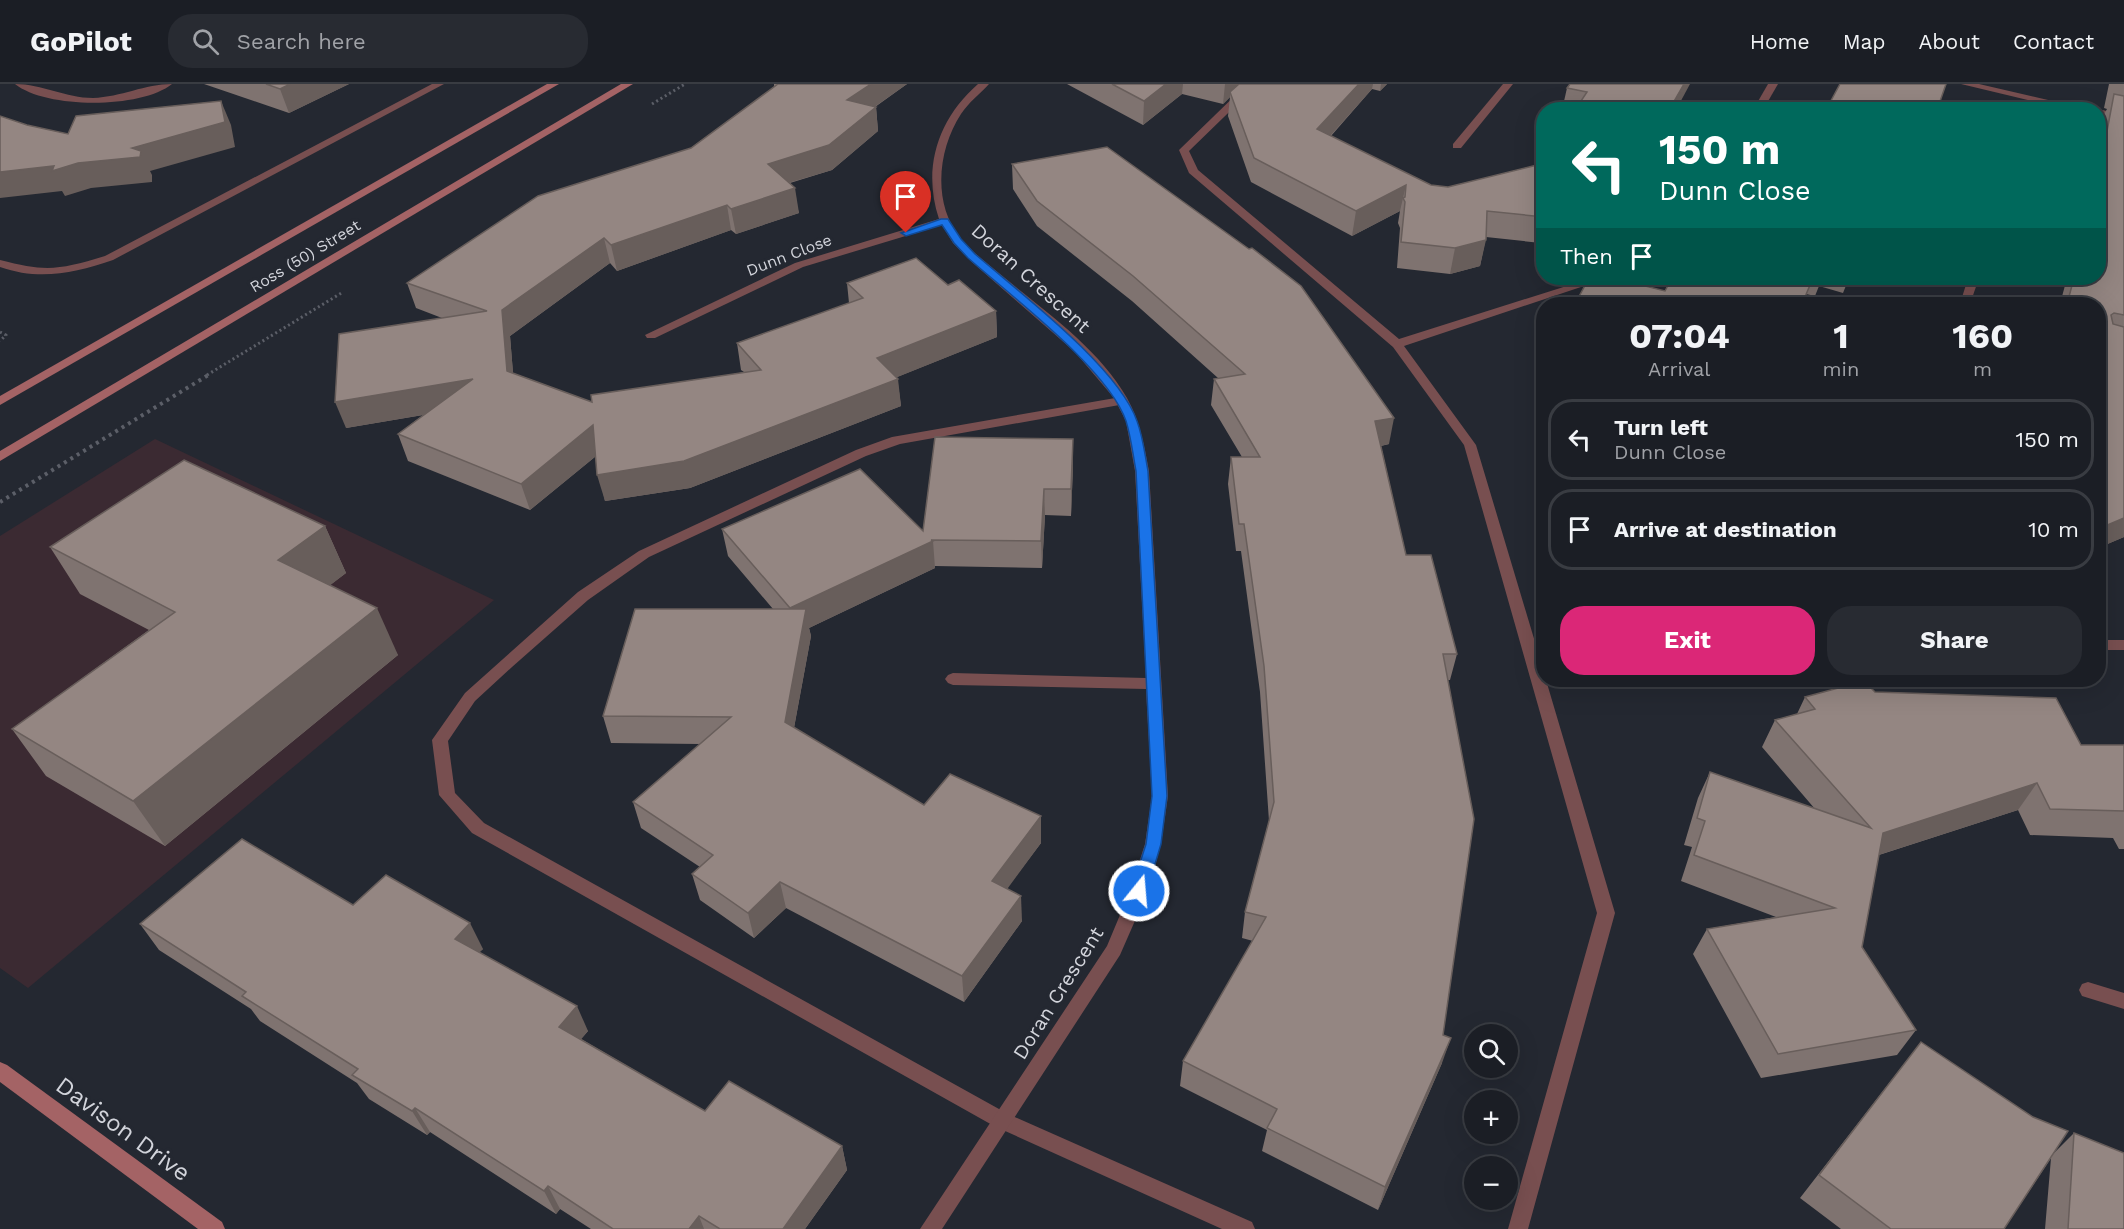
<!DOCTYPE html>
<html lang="en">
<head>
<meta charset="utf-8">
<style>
	:root { --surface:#1b1e25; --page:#282b32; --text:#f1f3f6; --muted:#a0a2a7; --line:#393c42; --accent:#db2777 }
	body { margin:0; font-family:"Work Sans",sans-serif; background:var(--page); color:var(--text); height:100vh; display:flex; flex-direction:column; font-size:22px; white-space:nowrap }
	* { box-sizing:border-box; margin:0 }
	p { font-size:20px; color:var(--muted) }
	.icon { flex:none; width:33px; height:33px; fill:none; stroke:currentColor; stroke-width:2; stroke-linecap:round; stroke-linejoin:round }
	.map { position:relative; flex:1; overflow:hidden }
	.drawer { position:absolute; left:1536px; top:213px; width:570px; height:390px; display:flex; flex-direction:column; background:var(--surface); border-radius:24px; box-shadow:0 6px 24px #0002,0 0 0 2px var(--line) }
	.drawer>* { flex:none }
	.banner { position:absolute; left:1536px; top:18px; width:570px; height:183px; border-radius:24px; box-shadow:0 6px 24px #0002,0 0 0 2px var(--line); background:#00695c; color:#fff; overflow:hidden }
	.fabs { position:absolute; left:1464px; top:940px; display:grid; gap:12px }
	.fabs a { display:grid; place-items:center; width:54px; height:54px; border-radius:50%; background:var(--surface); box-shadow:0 6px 24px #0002,0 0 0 2px var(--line); font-size:30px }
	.pin { position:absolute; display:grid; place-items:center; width:51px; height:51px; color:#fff; margin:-62px -26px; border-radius:50% 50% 50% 0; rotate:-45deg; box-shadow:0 0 6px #0007 }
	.pin .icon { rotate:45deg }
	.me { position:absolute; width:66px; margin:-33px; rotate:17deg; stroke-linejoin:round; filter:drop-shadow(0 0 4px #0008) }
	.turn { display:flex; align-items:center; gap:21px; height:126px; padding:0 24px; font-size:27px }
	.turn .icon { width:78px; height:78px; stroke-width:2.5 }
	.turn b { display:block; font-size:42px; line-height:51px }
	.then { display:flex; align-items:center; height:57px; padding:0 24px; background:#0003; gap:12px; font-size:22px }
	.eta { display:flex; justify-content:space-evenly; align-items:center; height:102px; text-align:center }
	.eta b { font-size:36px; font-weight:700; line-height:42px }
	.action { display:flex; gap:12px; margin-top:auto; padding:12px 24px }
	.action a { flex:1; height:69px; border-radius:24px; background:var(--accent); color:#fff; font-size:24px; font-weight:700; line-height:69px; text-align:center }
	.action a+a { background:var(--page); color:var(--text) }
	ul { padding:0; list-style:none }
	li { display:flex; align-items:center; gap:18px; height:81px; margin:0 12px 9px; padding:0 12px; border:3px solid var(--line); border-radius:24px }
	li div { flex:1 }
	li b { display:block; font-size:22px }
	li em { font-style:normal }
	header { display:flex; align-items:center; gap:36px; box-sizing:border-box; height:84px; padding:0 30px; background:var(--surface); border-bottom:2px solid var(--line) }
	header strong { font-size:28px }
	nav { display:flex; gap:33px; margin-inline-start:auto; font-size:21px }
	.search { width:420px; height:54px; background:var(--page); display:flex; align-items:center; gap:15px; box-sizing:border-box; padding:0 21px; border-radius:24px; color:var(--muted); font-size:22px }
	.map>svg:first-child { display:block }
	.commercial { fill:#3b2a32 }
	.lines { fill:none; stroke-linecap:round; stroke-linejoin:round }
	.path-far1 { stroke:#5c5f68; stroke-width:3; stroke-dasharray:2 3; stroke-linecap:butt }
	.path { stroke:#5c5f68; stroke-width:4; stroke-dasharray:3 4.5; stroke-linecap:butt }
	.lane { fill:#784f50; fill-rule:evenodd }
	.street { fill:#784f50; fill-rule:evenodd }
	.secondary { fill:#a46365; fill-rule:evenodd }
	.wall { fill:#7f7370 }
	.shaded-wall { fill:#685e5b }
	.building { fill:#948682; stroke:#685e5b; stroke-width:1.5 }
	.route { fill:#1a73e8; stroke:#114b97; stroke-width:1.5 }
	.labels { text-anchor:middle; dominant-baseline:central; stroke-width:6; stroke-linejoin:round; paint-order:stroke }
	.far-street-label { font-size:16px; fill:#d2d4db; stroke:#242831 }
	.street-label { font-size:20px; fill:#d2d4db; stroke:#242831 }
	.near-street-label { font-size:24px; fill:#d2d4db; stroke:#242831 }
</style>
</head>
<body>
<header>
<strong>GoPilot</strong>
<div class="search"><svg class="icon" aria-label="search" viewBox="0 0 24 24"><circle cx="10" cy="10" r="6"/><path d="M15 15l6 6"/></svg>Search here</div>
<nav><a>Home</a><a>Map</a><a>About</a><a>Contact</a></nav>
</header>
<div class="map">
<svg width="2124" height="1145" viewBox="0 0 2124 1145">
	<rect width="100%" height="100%" fill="#242831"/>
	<polygon class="commercial" points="155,355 494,516 28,904 0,884 0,452"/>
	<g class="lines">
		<g class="path-far1">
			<polyline points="652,20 685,0"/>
			<polyline points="0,248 6,251 0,257"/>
			<polyline points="207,291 343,208"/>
		</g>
		<polyline class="path" points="0,418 210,290"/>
		<g class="lane">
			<path d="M432,0H444L113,176C74,189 40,197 0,183V176C46,188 59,186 105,172Z"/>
			<polygon points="1247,0 1258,0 1189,67 1198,86 1399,255 1592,194 1608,194 1404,262 1476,361 1544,588 1544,596 1546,596 1615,829 1528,1145 1508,1145 1597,829 1464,361 1393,263 1189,89 1179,66"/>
			<polygon points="1768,0 1778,0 1763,26 1753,26"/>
			<polygon points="1121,313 1125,314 1127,317 1125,320 900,360 866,372 649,473 588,516 512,583 475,617 448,657 455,709 484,739 1008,1030 1252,1138 1255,1145 1222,1145 994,1042 472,749 439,711 432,656 465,609 578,508 639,467 856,366 892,353"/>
			<rect x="2098" y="556" width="26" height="10"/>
		</g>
		<g class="street">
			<path d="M15,0C42,0 66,14 93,14C121,13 145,0 172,0C141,25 46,25 15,0Z"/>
			<path d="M978,0H989C980,10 969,18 961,30C938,65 932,118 960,154C971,167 987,179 1000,190C1044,227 1098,263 1127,314C1140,337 1144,361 1149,387L1168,712L1161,760L1148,807L1120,871L942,1145H920L1107,862L1130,807L1145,760L1152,712L1146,605L953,601L948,599L945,595L948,591L953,589L1146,594L1135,387L1126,337L1114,314L1075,268L973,179L953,159L942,141L803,183L655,254H647L645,251L795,179L939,135C922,84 938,35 978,0Z"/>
			<polygon points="1503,0 1513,0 1461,64 1453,64 1453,60"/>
			<polygon points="1961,0 1979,0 2091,26 2070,26"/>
			<polygon points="2098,25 2124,31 2124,37 2098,31 2098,26 2096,26"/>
			<polygon points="1968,194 1979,194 1970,220 1960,220"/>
			<polygon points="2088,898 2124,909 2124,925 2082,912 2079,906 2082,900"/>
		</g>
		<g class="secondary">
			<polygon points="547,0 559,0 0,321 0,312"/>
			<polygon points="621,0 633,0 0,377 0,367"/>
			<polygon points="0,978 7,981 222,1138 225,1145 198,1145 0,998"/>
		</g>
	</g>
	<g class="wall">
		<polygon points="204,0 349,0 289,29"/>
		<polygon points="774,0 907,0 875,23 876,23 878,47 832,86 790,99 799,129 736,150 731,146 617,187 610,179 510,252 513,289 592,318 744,288 741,286 737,259 849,219 847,199 948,201 996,227 997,253 897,293 901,322 690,404 605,417 596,372 530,426 408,377 398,350 423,331 346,344 442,234 416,224 407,199 691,64 774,3"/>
		<polygon points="1067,0 1387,0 1380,7 1372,5 1331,52 1431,101 1448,103 1537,81 1544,71 1544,161 1541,159 1486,153 1480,182 1450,190 1397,184 1400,144 1398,139 1400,127 1352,152 1251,98 1228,32 1230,13 1223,20 1182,10 1143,41"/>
		<polygon points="2109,0 2124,0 2124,453 2098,464 2098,220 2060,220 2067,194 2066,194 2098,194 2098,50 2102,34 2107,25 2104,24"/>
		<polygon points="1567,4 1676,26 1562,26"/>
		<polygon points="1012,80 1389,360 1381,362 1406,471 1457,570 1450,596 1448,596 1442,979 1378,1126 1262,1067 1267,1046 1180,1002 1183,977 1253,857 1242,854 1245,828 1269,737 1260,608 1241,467 1236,467 1228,400 1231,373 1242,373 1211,321 1214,295 1218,294 1132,217 1037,142 1013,105"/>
		<polygon points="1672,194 1849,194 1843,209 1819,202 1815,212 1806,210 1802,220 1575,220 1665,207"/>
		<polygon points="1073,382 1071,432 1045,431 1042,484 935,482 935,484 809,544 811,552 794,644 924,721 1041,759 1007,804 1022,837 964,918 786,824 754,854 700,816 692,790 700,783 641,744 633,718 700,660 611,659 603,632 773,525 728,472 722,445 923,447"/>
		<polygon points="325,442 346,489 330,501 398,571 165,762 46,692 12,645 149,546 80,510 50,463"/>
		<polygon points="1875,608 2081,661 2124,661 2124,765 2119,765 2113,754 2030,751 2018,726 1879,771 1862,863 1916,946 1897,971 1761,994 1693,870 1707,845 1776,833 1681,797 1692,763 1684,761 1698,714 1710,688 1815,725 1762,663 1775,636 1797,630 1805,613"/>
		<polygon points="353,821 483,865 479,868 588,947 581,955 705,1027 842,1062 847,1086 805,1145 591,1145 560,1125 556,1130 430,1048 427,1051 369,1015 357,999 260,937 251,925 159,866 140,840"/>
		<polygon points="1921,958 2052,1071 2074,1049 2124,1145 2045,1145 2051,1074 2004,1145 1841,1145 1800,1114"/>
	</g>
	<g class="shaded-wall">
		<polygon points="290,0 349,0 289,29 280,5"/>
		<polygon points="871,0 907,0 850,40 847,16"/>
		<polygon points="1166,0 1183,0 1182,10 1143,41 1144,17"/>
		<polygon points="1225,0 1244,0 1230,8 1230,13 1223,20"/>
		<polygon points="1359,0 1373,0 1372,5 1314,70 1317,45"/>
		<polygon points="1381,0 1387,0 1380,7"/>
		<polygon points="1684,0 1690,0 1676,26 1669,26"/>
		<polygon points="221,17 231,41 235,63 150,87 152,91 152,98 91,104 65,112 62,107 0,114 0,88 78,79 132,64"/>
		<polygon points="876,23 878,47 832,86 771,104 768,80"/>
		<polygon points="1406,101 1400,127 1352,152 1356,127"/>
		<polygon points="795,104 799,129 736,150 731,125"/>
		<polygon points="727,121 731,146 617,187 611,161"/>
		<polygon points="604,154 610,179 510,252 515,313 507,287 502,226"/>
		<polygon points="1486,156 1480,182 1450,190 1455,164"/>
		<polygon points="996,227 997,253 880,300 877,274"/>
		<polygon points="473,295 482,321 346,344 335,318"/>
		<polygon points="898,295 901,322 690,404 605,417 597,391"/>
		<polygon points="1394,334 1389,360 1371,364 1375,337"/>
		<polygon points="593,341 601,368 530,426 521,400"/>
		<polygon points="1073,355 1073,382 1071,432 1071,405"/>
		<polygon points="1044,405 1045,431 1042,484 1041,457"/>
		<polygon points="2124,434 2124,453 2098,464 2098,445"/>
		<polygon points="325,442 346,489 302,523 278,476"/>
		<polygon points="933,457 935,484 809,544 811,552 790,665 785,638 795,551 790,524"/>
		<polygon points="377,524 398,571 165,762 133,717"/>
		<polygon points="2037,699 2018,726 1866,775 1883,749"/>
		<polygon points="1041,732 1041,759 994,823 992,797"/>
		<polygon points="780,798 786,824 754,854 748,829"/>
		<polygon points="1021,812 1022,837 964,918 962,892"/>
		<polygon points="470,839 483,865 468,880 455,855"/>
		<polygon points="577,922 588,947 571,967 559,943"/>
		<polygon points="1451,954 1442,979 1378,1126 1385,1103"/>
		<polygon points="415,1024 430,1048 427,1051 412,1027"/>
		<polygon points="842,1062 847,1086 805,1145 783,1145"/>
		<polygon points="548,1102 560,1125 556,1130 544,1107"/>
		<polygon points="699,1132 704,1145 689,1145"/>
	</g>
	<g class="building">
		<polygon points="266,0 290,0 280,5"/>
		<polygon points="778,0 871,0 847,16 876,23 829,61 768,80 795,104 731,125 727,121 611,161 604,154 502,226 507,287 592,318 591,311 761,286 737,259 863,214 847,199 916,174 948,201 959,196 996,227 877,274 898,295 684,377 597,391 593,341 521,400 398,350 473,295 335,318 339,250 487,227 407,199 538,112 691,64"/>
		<polygon points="1112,0 1166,0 1144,17"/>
		<polygon points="1239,0 1359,0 1317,45 1431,101 1448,103 1537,81 1544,71 1544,133 1487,127 1486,156 1455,164 1401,158 1405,118 1403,114 1405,113 1406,101 1356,127 1254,74 1230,8"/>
		<polygon points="1570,0 1684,0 1669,26 1575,26 1587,8 1567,4"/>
		<polygon points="1840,0 1946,0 1937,26 1826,26"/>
		<polygon points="2114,10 2124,12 2124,231 2114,229 2111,231 2113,240 2124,243 2124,434 2098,445 2098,220 2067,220 2074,194 2098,194 2098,85 2101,79"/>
		<polygon points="221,17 225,38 132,64 141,67 140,73 78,79 52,87 54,82 0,88 0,32 27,41 68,50 76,32"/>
		<polygon points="1107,63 1249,165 1252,164 1301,202 1394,334 1375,337 1406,471 1431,471 1457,570 1443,570 1474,735 1443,951 1451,954 1385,1103 1267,1044 1277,1025 1183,977 1266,833 1245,828 1274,718 1264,582 1244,440 1239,440 1231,373 1260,373 1214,295 1245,290 1133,192 1037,117 1012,80"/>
		<polygon points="1589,194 1613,194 1665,207 1672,194 1813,194 1802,220 1788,220 1754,212 1751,220 1745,220 1727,216 1725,220 1575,220"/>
		<polygon points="935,353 1073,355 1071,405 1044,405 1041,457 931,456 933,457 790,524 722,445 860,385 923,447"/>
		<polygon points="184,376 325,442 278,476 377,524 133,717 12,645 175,528 50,463"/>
		<polygon points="635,525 806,525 785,638 924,721 950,690 1041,732 992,797 1021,812 962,892 780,798 748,829 692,790 713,771 633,718 731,633 603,632"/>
		<polygon points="1864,597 1875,608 2056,614 2081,661 2124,661 2124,727 2050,725 2037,699 1883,749 1862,863 1916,946 1778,970 1707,845 1835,824 1694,771 1705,737 1697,734 1710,688 1871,744 1775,636 1815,625 1805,613"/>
		<polygon points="242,755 353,821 386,791 470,839 455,855 577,922 559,943 705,1027 729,997 842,1062 783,1145 720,1145 699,1132 689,1145 613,1145 548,1102 544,1107 415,1024 412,1027 352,991 358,985 242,912 246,908 140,840"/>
		<polygon points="1921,958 2033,1033 2068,1047 2004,1145 1891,1145 1819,1091"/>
		<polygon points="2074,1049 2124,1069 2124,1145 2068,1145"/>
	</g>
	<path class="route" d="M941,135H948L961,155L975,170C1020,209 1118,283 1137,337C1143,353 1145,371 1148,387L1167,712L1161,760L1147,807L1144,812L1139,814L1133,812L1131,807L1146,760L1152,712L1136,387C1133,371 1131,353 1126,337C1109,286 1010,211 968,174L954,159L942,141L906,152L901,149Z"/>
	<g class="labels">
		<g class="far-street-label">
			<text transform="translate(789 171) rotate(-21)">Dunn Close</text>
			<text transform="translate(305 172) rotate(-31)">Ross (50) Street</text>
		</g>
		<g class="street-label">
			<text transform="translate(1031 194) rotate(42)">Doran Crescent</text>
			<text transform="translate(1058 909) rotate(-58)">Doran Crescent</text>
		</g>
		<g class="near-street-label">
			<text transform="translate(123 1045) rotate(36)">Davison Drive</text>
		</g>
	</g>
</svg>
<div class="fabs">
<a><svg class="icon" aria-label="search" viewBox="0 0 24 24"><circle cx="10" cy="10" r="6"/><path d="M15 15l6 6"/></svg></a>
<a>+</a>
<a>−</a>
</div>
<div class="pin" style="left:906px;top:149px;background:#d93025"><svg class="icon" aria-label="arrive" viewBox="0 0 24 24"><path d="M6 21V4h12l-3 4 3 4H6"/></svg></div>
<svg class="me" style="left:1139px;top:807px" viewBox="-20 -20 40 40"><circle r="17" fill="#1a73e8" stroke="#fff" stroke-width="3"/><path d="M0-11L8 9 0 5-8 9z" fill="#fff"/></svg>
<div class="banner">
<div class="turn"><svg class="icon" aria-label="left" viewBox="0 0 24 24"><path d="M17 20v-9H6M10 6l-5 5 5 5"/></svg><div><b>150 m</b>Dunn Close</div></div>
<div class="then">Then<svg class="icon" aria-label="arrive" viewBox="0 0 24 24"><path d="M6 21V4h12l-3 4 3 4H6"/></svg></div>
</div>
<section class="drawer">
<div class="eta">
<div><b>07:04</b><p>Arrival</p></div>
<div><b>1</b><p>min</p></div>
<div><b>160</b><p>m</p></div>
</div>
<ul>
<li><svg class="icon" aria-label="left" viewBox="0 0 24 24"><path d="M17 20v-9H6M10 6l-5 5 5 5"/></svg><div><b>Turn left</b><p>Dunn Close</p></div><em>150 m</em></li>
<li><svg class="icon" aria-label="arrive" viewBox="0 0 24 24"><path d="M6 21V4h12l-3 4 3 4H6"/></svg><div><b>Arrive at destination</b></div><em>10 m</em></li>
</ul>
<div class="action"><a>Exit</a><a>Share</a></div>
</section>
</div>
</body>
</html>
